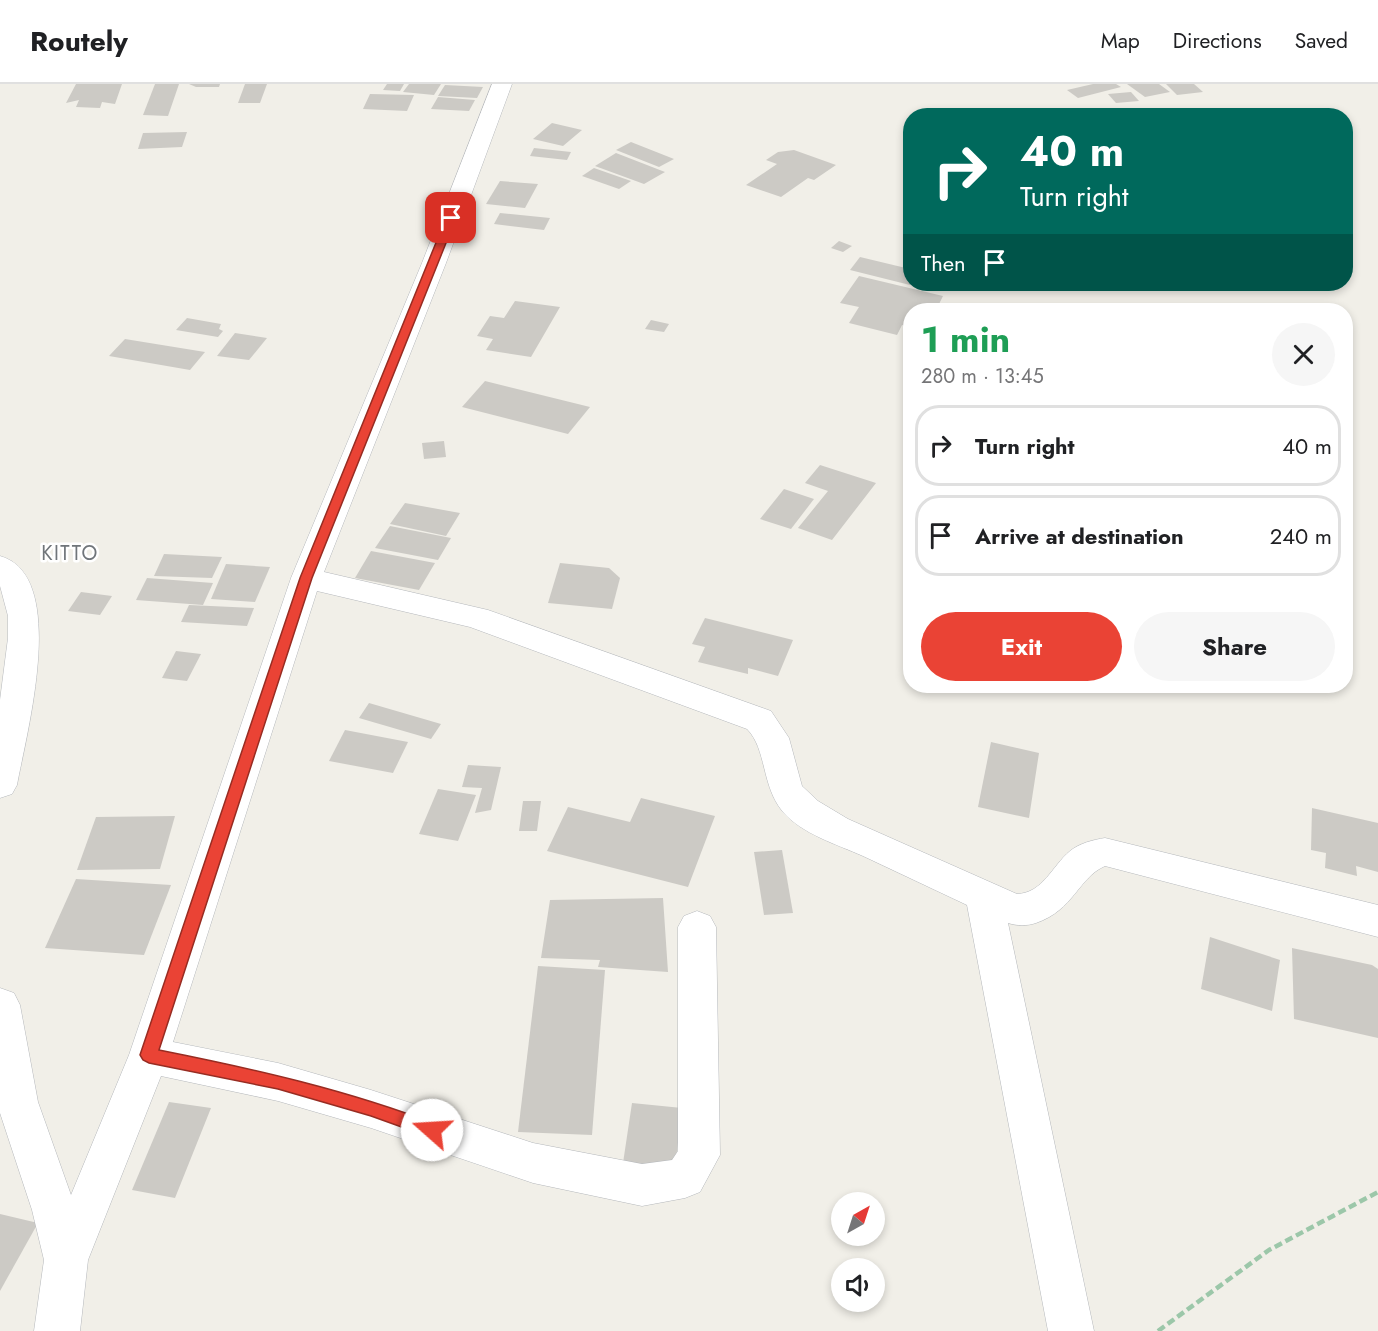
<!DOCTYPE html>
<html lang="en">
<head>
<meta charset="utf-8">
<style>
	:root { --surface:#fff; --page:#f6f6f6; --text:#202124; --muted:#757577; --line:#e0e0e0; --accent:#ea4335 }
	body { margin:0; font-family:Jost,sans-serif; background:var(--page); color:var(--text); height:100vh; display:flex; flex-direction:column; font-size:22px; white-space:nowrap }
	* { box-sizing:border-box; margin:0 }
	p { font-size:20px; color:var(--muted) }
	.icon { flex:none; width:33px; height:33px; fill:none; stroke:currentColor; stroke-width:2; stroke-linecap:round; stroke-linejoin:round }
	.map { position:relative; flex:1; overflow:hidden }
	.panel { position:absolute; left:903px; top:219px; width:450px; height:390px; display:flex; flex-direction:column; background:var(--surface); border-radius:24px; box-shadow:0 3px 9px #0003 }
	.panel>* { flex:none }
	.guide { position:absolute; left:903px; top:24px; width:450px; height:183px; border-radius:24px; box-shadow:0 3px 9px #0003; background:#00695c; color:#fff; overflow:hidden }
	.needle { width:39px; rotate:39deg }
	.buttons { position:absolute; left:831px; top:1108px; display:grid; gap:12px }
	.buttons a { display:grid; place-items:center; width:54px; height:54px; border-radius:50%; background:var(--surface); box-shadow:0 3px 9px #0003; font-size:30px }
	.pin { position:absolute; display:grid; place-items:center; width:51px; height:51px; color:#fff; margin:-26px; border-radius:12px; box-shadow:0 3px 9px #0006 }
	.me { position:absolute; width:66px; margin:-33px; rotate:289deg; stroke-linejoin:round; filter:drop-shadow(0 0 4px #0008) }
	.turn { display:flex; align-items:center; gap:21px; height:126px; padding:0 18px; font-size:27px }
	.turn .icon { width:78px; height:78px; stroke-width:2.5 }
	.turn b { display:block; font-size:42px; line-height:51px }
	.then { display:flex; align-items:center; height:57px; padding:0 18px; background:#0003; gap:12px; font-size:22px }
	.round { display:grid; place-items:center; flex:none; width:63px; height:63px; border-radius:32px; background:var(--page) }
	.overview { display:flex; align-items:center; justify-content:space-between; height:102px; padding:0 18px }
	h1 { font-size:36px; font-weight:700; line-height:45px; color:#1e9e55 }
	.cta { display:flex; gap:12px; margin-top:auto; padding:12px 18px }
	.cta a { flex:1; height:69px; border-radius:36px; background:var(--accent); color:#fff; font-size:24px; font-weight:700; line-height:69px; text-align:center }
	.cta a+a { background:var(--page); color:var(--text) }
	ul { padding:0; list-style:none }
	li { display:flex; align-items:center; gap:18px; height:81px; margin:0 12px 9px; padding:0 6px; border:3px solid var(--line); border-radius:24px }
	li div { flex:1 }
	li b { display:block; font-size:22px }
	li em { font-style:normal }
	header { display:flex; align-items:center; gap:36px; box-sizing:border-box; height:84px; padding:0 30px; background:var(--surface); border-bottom:2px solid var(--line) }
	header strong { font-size:28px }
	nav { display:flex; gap:33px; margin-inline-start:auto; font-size:21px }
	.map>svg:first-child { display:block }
	.building { fill:#cccac5 }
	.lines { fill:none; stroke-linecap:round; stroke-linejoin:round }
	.minor-casing { stroke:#b5b8bc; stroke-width:1 }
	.path { stroke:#9cc7a9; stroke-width:4.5; stroke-dasharray:8 4; stroke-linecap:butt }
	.minor { fill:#fff; fill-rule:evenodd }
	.route { fill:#ea4335; stroke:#982c22; stroke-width:1.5 }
	.labels { text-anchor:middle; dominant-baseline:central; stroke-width:5; stroke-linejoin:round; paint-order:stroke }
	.quarter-label { font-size:20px; letter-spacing:1.5px; fill:#70757a; stroke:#fff }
</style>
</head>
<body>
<header>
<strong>Routely</strong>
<nav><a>Map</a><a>Directions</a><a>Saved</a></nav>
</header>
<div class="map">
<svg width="1378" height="1247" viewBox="0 0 1378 1247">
	<rect width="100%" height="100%" fill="#f1efe8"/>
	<g class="building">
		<polygon points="76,0 122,0 115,20 102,18 100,24 76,23 79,16 66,19"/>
		<polygon points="155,0 179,0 168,32 143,31"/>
		<polygon points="189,0 220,0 219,3 196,3"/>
		<polygon points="245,0 267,0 260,19 238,19"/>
		<polygon points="387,0 404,0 400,7 383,6"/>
		<polygon points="409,0 441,0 434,11 403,8"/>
		<polygon points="1093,0 1116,0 1121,3 1078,14 1067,6"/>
		<polygon points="1127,0 1159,0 1170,8 1145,13"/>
		<polygon points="1166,0 1194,0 1203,8 1177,11"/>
		<polygon points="445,1 483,3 477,14 438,12"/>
		<polygon points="1131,8 1139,17 1116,19 1108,10"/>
		<polygon points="370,10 414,11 407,27 363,25"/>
		<polygon points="438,13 475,16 469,27 431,25"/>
		<polygon points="552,39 582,46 563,62 533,55"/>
		<polygon points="187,48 182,63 138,65 143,49"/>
		<polygon points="631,58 674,75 659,83 616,66"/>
		<polygon points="534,64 571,68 567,76 530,72"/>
		<polygon points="794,66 836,81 814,96 808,94 781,113 746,101 777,80 766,76 778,68"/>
		<polygon points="616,69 665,88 644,100 595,82"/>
		<polygon points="594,84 631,97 619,105 582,92"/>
		<polygon points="500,97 538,100 525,124 486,120"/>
		<polygon points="500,129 550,134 544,146 494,140"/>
		<polygon points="839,157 852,162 843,168 831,164"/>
		<polygon points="860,173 910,185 910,201 850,186"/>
		<polygon points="859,192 943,212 938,222 944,225 910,226 910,243 902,241 897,251 849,239 859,223 840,219"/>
		<polygon points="515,217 560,223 531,273 486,266 493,255 477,252 490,232 504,234"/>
		<polygon points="187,234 221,240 219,245 223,247 218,253 176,246"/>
		<polygon points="651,236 669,240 664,248 645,245"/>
		<polygon points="235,249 267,254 249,276 217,272"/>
		<polygon points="125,255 205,268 190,286 109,272"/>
		<polygon points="485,297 590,323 568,350 462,323"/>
		<polygon points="444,357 446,373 424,375 422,359"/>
		<polygon points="820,381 876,399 832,456 798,444 828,407 805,399"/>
		<polygon points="784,405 814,415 791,445 760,435"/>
		<polygon points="405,419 460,429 446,452 390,440"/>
		<polygon points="390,442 451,454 438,476 375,464"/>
		<polygon points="371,467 435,479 419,506 355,494"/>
		<polygon points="164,470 222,473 212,494 154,492"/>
		<polygon points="560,479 609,484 620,494 612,525 548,519"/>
		<polygon points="226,480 270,483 255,518 211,515"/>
		<polygon points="147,494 213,499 203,521 136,516"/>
		<polygon points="81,508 112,512 100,531 68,527"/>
		<polygon points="189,521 254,524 247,542 181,538"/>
		<polygon points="705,534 793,556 778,592 748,584 748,590 698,578 705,563 692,560"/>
		<polygon points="176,567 201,570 187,597 162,594"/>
		<polygon points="369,619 441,640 431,655 359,634"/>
		<polygon points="345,646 408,658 393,689 329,677"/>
		<polygon points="991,658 1039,669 1029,734 978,723"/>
		<polygon points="468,681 501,683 491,726 475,729 482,704 462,703"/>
		<polygon points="438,705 476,711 458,757 419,750"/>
		<polygon points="641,714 715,732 688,803 547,767 568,723 630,738"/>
		<polygon points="523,717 541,717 537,747 519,747"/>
		<polygon points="1312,724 1378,739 1378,788 1356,782 1357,792 1325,784 1326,769 1311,766"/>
		<polygon points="175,732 160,785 77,786 96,733"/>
		<polygon points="782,766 793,829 764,831 754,768"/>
		<polygon points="76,795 171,801 144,871 45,864"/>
		<polygon points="663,814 668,888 598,883 600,876 541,874 550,816"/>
		<polygon points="1210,853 1280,876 1272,927 1201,905"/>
		<polygon points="1292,864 1372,881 1378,885 1378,954 1294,935"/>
		<polygon points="538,882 605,886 592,1051 518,1048"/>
		<polygon points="169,1018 211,1024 175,1114 132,1106"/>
		<polygon points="632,1019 682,1024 675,1084 623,1079"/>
		<polygon points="0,1130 38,1139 0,1207"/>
	</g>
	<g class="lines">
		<defs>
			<g id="minor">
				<path d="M492,0H512L446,179L324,488L488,526L771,627L789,654L802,702L818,717L848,735L1017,810C1043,809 1052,782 1070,767C1080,759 1093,756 1105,754L1378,821V853L1105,782C1078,794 1074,826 1036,839C1027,842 1017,842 1008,839L1094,1247H1048L967,821C932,805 898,788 863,772C836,760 802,750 783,728C761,702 767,665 747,645L470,543L317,507L173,958L278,979L371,1006L533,1059L642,1080L672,1076L678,1067V843L684,832L697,827L710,832L716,843L720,1071L700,1108L685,1114L642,1122L533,1099L371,1044L278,1017L161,992L88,1176L80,1247H34L44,1176L32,1126L0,1029V904L14,909L20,921L38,1018L71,1111L129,971L291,494L422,179Z"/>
				<path d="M0,472C70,491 26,651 17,701L12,710L0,714V616L8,554V532L0,502Z"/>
			</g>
		</defs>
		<use href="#minor" class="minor-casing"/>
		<polyline class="path" points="1158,1247 1269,1166 1378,1108"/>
		<use href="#minor" class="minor"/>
	</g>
	<path class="route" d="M451,132L456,134L312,494L159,966C254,985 348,1006 438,1041L441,1046L438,1052L432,1054L371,1032L278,1005L149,979L143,976L140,971L300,494L446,134Z"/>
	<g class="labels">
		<g class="quarter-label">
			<text x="70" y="469">KITTO</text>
		</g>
	</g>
</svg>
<div class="buttons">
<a><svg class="needle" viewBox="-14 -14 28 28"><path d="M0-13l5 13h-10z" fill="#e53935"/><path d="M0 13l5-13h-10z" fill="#757577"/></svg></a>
<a><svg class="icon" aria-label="sound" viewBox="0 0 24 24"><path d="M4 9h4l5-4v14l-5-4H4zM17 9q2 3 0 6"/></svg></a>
</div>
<div class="pin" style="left:451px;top:134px;background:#d93025"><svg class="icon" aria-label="arrive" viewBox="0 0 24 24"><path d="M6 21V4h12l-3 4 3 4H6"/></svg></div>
<svg class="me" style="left:432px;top:1046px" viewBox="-20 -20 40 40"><circle r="19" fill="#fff"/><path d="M0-13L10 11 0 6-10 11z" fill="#ea4335"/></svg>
<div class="guide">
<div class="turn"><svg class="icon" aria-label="right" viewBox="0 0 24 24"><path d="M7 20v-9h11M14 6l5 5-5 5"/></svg><div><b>40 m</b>Turn right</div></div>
<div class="then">Then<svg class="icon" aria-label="arrive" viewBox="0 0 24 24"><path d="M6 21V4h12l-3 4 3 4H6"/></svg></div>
</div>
<section class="panel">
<div class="overview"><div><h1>1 min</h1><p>280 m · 13:45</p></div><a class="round"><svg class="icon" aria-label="close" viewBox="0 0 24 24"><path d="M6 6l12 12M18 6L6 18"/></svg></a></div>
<ul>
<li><svg class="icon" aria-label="right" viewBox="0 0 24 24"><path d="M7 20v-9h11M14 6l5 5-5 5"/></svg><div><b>Turn right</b></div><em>40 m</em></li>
<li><svg class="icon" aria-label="arrive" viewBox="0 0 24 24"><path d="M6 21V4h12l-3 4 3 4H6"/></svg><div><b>Arrive at destination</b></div><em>240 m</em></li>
</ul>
<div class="cta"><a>Exit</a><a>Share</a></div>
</section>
</div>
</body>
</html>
